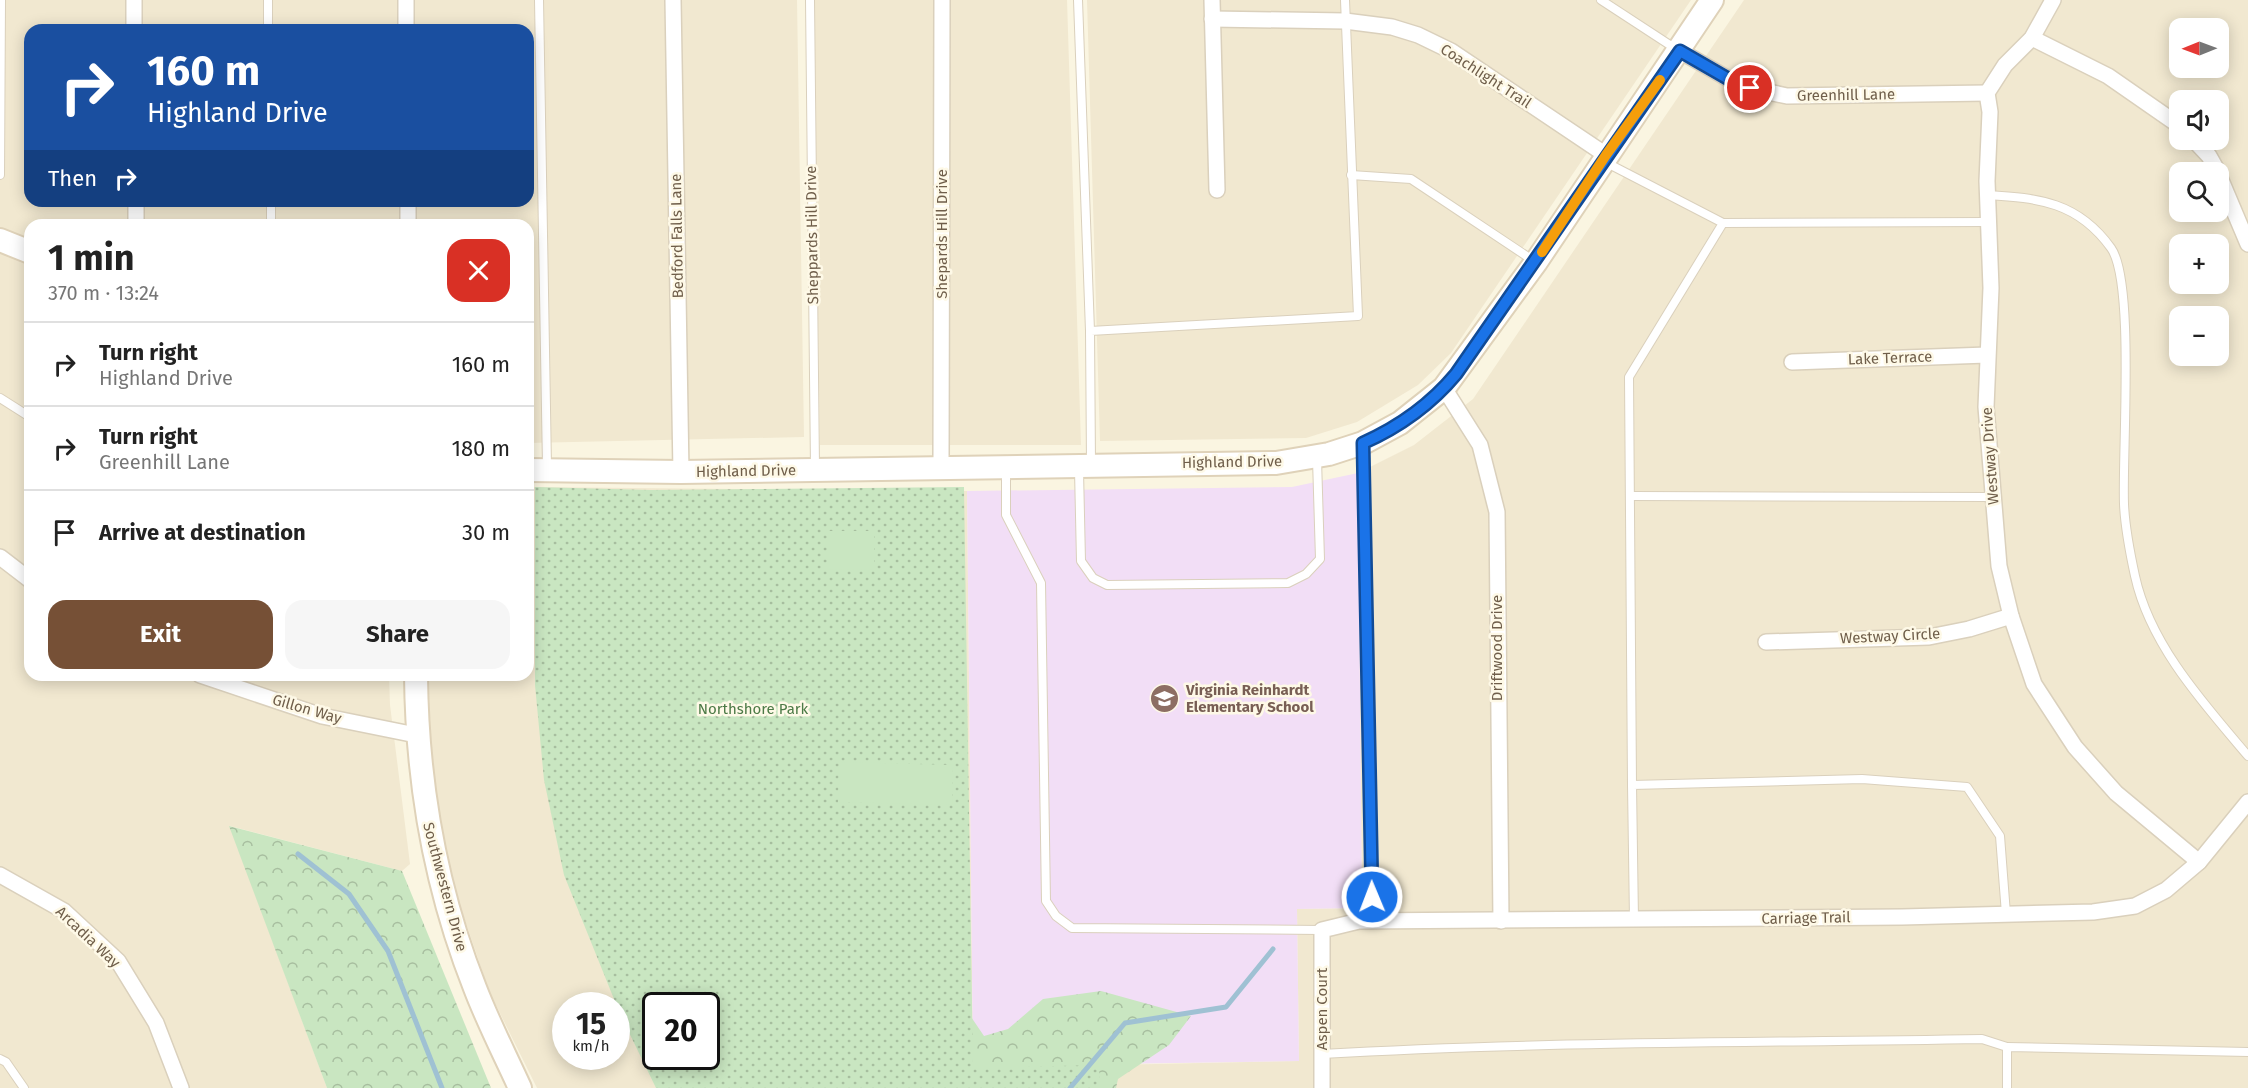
<!DOCTYPE html>
<html lang="en">
<head>
<meta charset="utf-8">
<style>
	:root { --surface:#fff; --page:#f6f6f6; --text:#222; --muted:#767676; --line:#e0e0e0; --accent:#765036 }
	body { margin:0; font-family:"Fira Sans",sans-serif; background:var(--page); color:var(--text); height:100vh; display:flex; flex-direction:column; font-size:22px; white-space:nowrap }
	* { box-sizing:border-box; margin:0 }
	p { font-size:20px; color:var(--muted) }
	.icon { flex:none; width:33px; height:33px; fill:none; stroke:currentColor; stroke-width:2; stroke-linecap:round; stroke-linejoin:round }
	.map { position:relative; flex:1; overflow:hidden }
	.panel { position:absolute; left:24px; top:219px; width:510px; height:462px; display:flex; flex-direction:column; background:var(--surface); border-radius:18px; box-shadow:0 3px 15px #0003 }
	.panel>* { flex:none }
	.top-card { position:absolute; left:24px; top:24px; width:510px; height:183px; border-radius:18px; box-shadow:0 3px 15px #0003; background:#1a4fa0; color:#fff; overflow:hidden }
	.needle { width:39px; rotate:269deg }
	.tools { position:absolute; left:2169px; top:18px; display:grid; gap:12px }
	.tools a { display:grid; place-items:center; width:60px; height:60px; border-radius:12px; background:var(--surface); box-shadow:0 3px 15px #0003; font-size:30px }
	.speed { position:absolute; left:552px; top:992px; display:flex; gap:12px; font-size:30px; font-weight:700; text-align:center }
	.speed>* { display:grid; place-content:center; width:78px; height:78px; border-radius:50%; background:var(--surface); box-shadow:0 3px 15px #0003; line-height:1 }
	.speed small { font-size:15px; font-weight:400 }
	.speed .limit { border:3px solid #111; border-radius:9px; background:#fff; color:#111 }
	.pin { position:absolute; display:grid; place-items:center; width:51px; height:51px; color:#fff; margin:-26px; border:3px solid #fff; border-radius:50%; box-shadow:0 2px 6px #0007 }
	.me { position:absolute; width:66px; margin:-33px; rotate:359deg; stroke-linejoin:round; filter:drop-shadow(0 0 4px #0008) }
	.turn { display:flex; align-items:center; gap:21px; height:126px; padding:0 24px; font-size:27px }
	.turn .icon { width:78px; height:78px; stroke-width:2.5 }
	.turn b { display:block; font-size:42px; line-height:51px }
	.then { display:flex; align-items:center; height:57px; padding:0 24px; background:#0003; gap:12px; font-size:22px }
	.round { display:grid; place-items:center; flex:none; width:63px; height:63px; border-radius:18px; background:var(--page) }
	.headline { display:flex; align-items:center; justify-content:space-between; height:102px; padding:0 24px }
	h1 { font-size:36px; font-weight:700; line-height:45px }
	.action { display:flex; gap:12px; margin-top:auto; padding:12px 24px }
	.action a { flex:1; height:69px; border-radius:18px; background:var(--accent); color:#fff; font-size:24px; font-weight:700; line-height:69px; text-align:center }
	.action a+a { background:var(--page); color:var(--text) }
	ul { padding:0; list-style:none }
	li { display:flex; align-items:center; gap:18px; height:84px; padding:0 24px; border-top:2px solid var(--line) }
	li div { flex:1 }
	li b { display:block; font-size:22px }
	li em { font-style:normal }
	.map>svg:first-child { display:block }
	.residential { fill:#f1e8d0; fill-rule:evenodd }
	.education { fill:#f2def6 }
	.forest { fill:url(#forest-crowns) }
	.park { fill:url(#park-dots); fill-rule:evenodd }
	.pitch { fill:#c9e6c1 }
	.lines { fill:none; stroke-linecap:round; stroke-linejoin:round }
	.stream { stroke:#9fc1d3; stroke-width:5 }
	.lane-casing { stroke:#dad0bc; stroke-width:10 }
	.street-casing { stroke:#dad0bc; stroke-width:18 }
	.secondary-casing { stroke:#dfd2b9; stroke-width:26 }
	.lane { stroke:#fff; stroke-width:8 }
	.street { stroke:#fff; stroke-width:15 }
	.secondary { stroke:#fff; stroke-width:22 }
	.route-casing { stroke:#114b97; stroke-width:15 }
	.route { stroke:#1a73e8; stroke-width:10 }
	.slow { stroke:#f59e0b; stroke-width:10 }
	.labels { text-anchor:middle; dominant-baseline:central; stroke-width:5; stroke-linejoin:round; paint-order:stroke }
	.street-label { font-size:15px; fill:#6f5e4a; stroke:#fef9e7 }
	.education-label { font-size:15px; font-weight:bold; fill:#785e54; stroke:#fef9e7; text-anchor:start }
	.park-label { font-size:15px; fill:#4c7a46; stroke:#fef9e7 }
</style>
</head>
<body>
<div class="map">
<svg width="2248" height="1088" viewBox="0 0 2248 1088">
	<defs>
		<pattern id="forest-crowns" width="20" height="18" patternUnits="userSpaceOnUse" patternTransform="scale(1.5)"><rect width="20" height="18" fill="#c9e6c1"/><path d="M2 6a3 3 0 1 1 6 0M12 15a3 3 0 1 1 6 0" fill="none" stroke="#a7be9f"/></pattern>
		<pattern id="park-dots" width="8" height="8" patternUnits="userSpaceOnUse" patternTransform="scale(1.5)"><rect width="8" height="8" fill="#c9e6c1"/><path d="M2 2h.1M6 6h.1" fill="none" stroke="#a7be9f" stroke-width="1.8" stroke-linecap="round"/></pattern>
	</defs>
	<rect width="100%" height="100%" fill="#faf5e1"/>
	<g class="residential">
		<path d="M0,0H797L804,437L528,443V225H30V675H389L390,705L410,864L402,871L230,826L327,1088H0ZM30,30H528V201H30Z"/>
		<polygon points="813,0 1067,0 1081,445 820,445"/>
		<polygon points="1087,0 1691,0 1451,353 1418,385 1357,422 1306,438 1100,441"/>
		<path d="M1744,0H2248V1088H537L489,991L451,879L436,795L428,721L427,675H528V487L967,491L973,1068L1299,1061L1297,909L1362,908L1358,473L1414,445L1473,399ZM2180,28H2218V68H2180ZM2180,100H2218V140H2180ZM2180,172H2218V212H2180ZM2180,244H2218V284H2180ZM2180,316H2218V356H2180ZM566,1005H616V1056H566ZM656,1005H706V1056H656Z"/>
	</g>
	<polygon class="education" points="1358,473 1362,908 1297,909 1299,1061 988,1066 973,1069 967,491 1292,487"/>
	<g class="forest">
		<polygon points="229,826 402,871 491,1088 327,1088"/>
		<polygon points="1101,991 1191,1016 1169,1045 1118,1079 1116,1088 737,1088 963,1005 984,1036 1008,1029 1043,999"/>
	</g>
	<path class="park" d="M535,487L650,490L964,487L973,1068L1099,1065L1100,1088H656L620,1014L564,875L544,780L535,685ZM656,1005H706V1056H656Z"/>
	<g class="pitch">
		<polygon points="827,531 874,531 874,569 827,570"/>
		<polygon points="839,762 953,765 952,805 838,802"/>
	</g>
	<g class="lines">
		<g class="stream">
			<polyline points="298,854 349,894 388,951 442,1088"/>
			<polyline points="1070,1088 1125,1023 1226,1007 1273,949"/>
		</g>
		<defs>
			<g id="lane">
				<polyline points="268,0 268,30"/>
				<polyline points="539,0 547,467"/>
				<polyline points="810,0 815,468"/>
				<polyline points="1078,0 1090,331"/>
				<polyline points="1601,0 1676,49"/>
				<polyline points="1605,162 1723,223 1629,377 1632,785"/>
				<polyline points="0,175 1,0"/>
				<polyline points="1351,175 1411,179 1534,261"/>
				<path d="M1987,195C2039,198 2078,202 2111,248C2135,281 2122,454 2124,504C2125,528 2130,553 2135,576C2150,645 2204,704 2248,756"/>
				<polyline points="271,201 271,225"/>
				<polyline points="1723,223 1988,222"/>
				<polyline points="0,398 30,417"/>
				<polyline points="1363,447 1372,921"/>
				<polyline points="1091,465 1090,331 1358,316 1345,0"/>
				<polyline points="1006,470 1006,515 1041,583 1046,901 1056,916 1072,928 1322,930"/>
				<polyline points="1079,470 1081,561 1093,578 1107,585 1288,583 1306,574 1320,559 1317,459"/>
				<polyline points="1631,496 1992,497"/>
				<polyline points="1634,920 1632,785 1862,779 1967,787 2000,836 2006,914"/>
				<path d="M1322,1054C1542,1041 1762,1043 1982,1039L2007,1047"/>
				<polyline points="0,1059 6,1062 24,1088"/>
				<polyline points="2007,1088 2007,1047 2248,1052"/>
			</g>
			<g id="street">
				<polyline points="134,0 134,30"/>
				<polyline points="406,0 406,30"/>
				<polyline points="673,0 681,472"/>
				<polyline points="1212,0 1217,190"/>
				<polyline points="2053,0 2032,38 2005,65 1987,93 1990,112 1987,181 1991,288 1986,407 1999,566 2011,616 2034,684 2075,747 2116,793 2199,862"/>
				<polyline points="1212,19 1345,21 1392,27 1418,35 1451,51 1606,155"/>
				<polyline points="2032,38 2108,76 2180,126"/>
				<polyline points="1680,51 1732,81 1750,88 1787,96 1987,93"/>
				<polyline points="2194,140 2209,156 2218,172"/>
				<polyline points="2218,173 2248,244"/>
				<polyline points="408,201 408,225"/>
				<polyline points="136,225 136,201"/>
				<polyline points="1792,362 1987,355"/>
				<polyline points="1444,388 1480,445 1497,512 1501,921"/>
				<polyline points="941,468 942,0"/>
				<polyline points="0,557 30,580"/>
				<polyline points="1766,642 1929,637 1969,629 2011,616"/>
				<polyline points="200,675 322,716 416,735"/>
				<polyline points="0,875 64,911 118,961 156,1023 181,1088"/>
				<polyline points="1322,1088 1322,930 1359,921 1902,917 2093,912 2135,906 2166,890 2199,862 2248,802"/>
			</g>
			<g id="secondary">
				<polyline points="0,240 30,252"/>
				<polyline points="528,470 681,472 1276,463 1329,454 1363,443 1400,423 1444,388 1536,262 1712,0"/>
				<path d="M416,675C417,783 435,887 475,988C488,1022 505,1055 520,1088"/>
			</g>
		</defs>
		<use href="#lane" class="lane-casing"/>
		<use href="#street" class="street-casing"/>
		<use href="#secondary" class="secondary-casing"/>
		<use href="#lane" class="lane"/>
		<use href="#street" class="street"/>
		<use href="#secondary" class="secondary"/>
	</g>
	<g class="lines">
		<defs>
			<path id="route" d="M1372,897L1363,443C1399,427 1431,404 1456,374L1680,51L1732,81L1750,88"/>
		</defs>
		<use href="#route" class="route-casing"/>
		<use href="#route" class="route"/>
		<polyline class="slow" points="1542,252 1606,155 1660,80"/>
	</g>
	<defs>
		<symbol id="school-disc" viewBox="-11 -11 22 22"><circle r="9.5" fill="#8d6e63" stroke="#fef9e7"/><path d="M0-5L7-2L0 1L-7-2ZM-4 1L0 2.5L4 1V4Q0 6-4 4Z" fill="#fff"/></symbol>
	</defs>
	<g fill-rule="evenodd">
		<use href="#school-disc" x="1148" y="682" width="33" height="33"/>
	</g>
	<g class="labels">
		<g class="street-label">
			<text transform="translate(1486 76) rotate(33)">Coachlight Trail</text>
			<text transform="translate(1846 95) rotate(-1)">Greenhill Lane</text>
			<text transform="translate(942 234) rotate(-90)">Shepards Hill Drive</text>
			<text transform="translate(812 235) rotate(-91)">Sheppards Hill Drive</text>
			<text transform="translate(677 236) rotate(-91)">Bedford Falls Lane</text>
			<text transform="translate(1890 358) rotate(-2)">Lake Terrace</text>
			<text transform="translate(1990 456) rotate(-94)">Westway Drive</text>
			<text transform="translate(1232 462) rotate(-1)">Highland Drive</text>
			<text transform="translate(746 471) rotate(-1)">Highland Drive</text>
			<text transform="translate(1890 636) rotate(-3)">Westway Circle</text>
			<text transform="translate(1497 648) rotate(-90)">Driftwood Drive</text>
			<text transform="translate(307 709) rotate(16)">Gillon Way</text>
			<text transform="translate(445 887) rotate(75)">Southwestern Drive</text>
			<text transform="translate(1806 918) rotate(-1)">Carriage Trail</text>
			<text transform="translate(88 937) rotate(43)">Arcadia Way</text>
			<text transform="translate(1322 1009) rotate(-90)">Aspen Court</text>
		</g>
		<g class="education-label">
			<text x="1186" y="690">Virginia Reinhardt<tspan x="1186" dy="17">Elementary School</tspan></text>
		</g>
		<g class="park-label">
			<text x="753" y="709">Northshore Park</text>
		</g>
	</g>
</svg>
<div class="tools">
<a><svg class="needle" viewBox="-14 -14 28 28"><path d="M0-13l5 13h-10z" fill="#e53935"/><path d="M0 13l5-13h-10z" fill="#767676"/></svg></a>
<a><svg class="icon" aria-label="sound" viewBox="0 0 24 24"><path d="M4 9h4l5-4v14l-5-4H4zM17 9q2 3 0 6"/></svg></a>
<a><svg class="icon" aria-label="search" viewBox="0 0 24 24"><circle cx="10" cy="10" r="6"/><path d="M15 15l6 6"/></svg></a>
<a>+</a>
<a>−</a>
</div>
<div class="speed"><div>15<small>km/h</small></div><div class="limit">20</div></div>
<div class="pin" style="left:1750px;top:88px;background:#d93025"><svg class="icon" aria-label="arrive" viewBox="0 0 24 24"><path d="M6 21V4h12l-3 4 3 4H6"/></svg></div>
<svg class="me" style="left:1372px;top:897px" viewBox="-20 -20 40 40"><circle r="17" fill="#1a73e8" stroke="#fff" stroke-width="3"/><path d="M0-11L8 9 0 5-8 9z" fill="#fff"/></svg>
<div class="top-card">
<div class="turn"><svg class="icon" aria-label="right" viewBox="0 0 24 24"><path d="M7 20v-9h11M14 6l5 5-5 5"/></svg><div><b>160 m</b>Highland Drive</div></div>
<div class="then">Then<svg class="icon" aria-label="right" viewBox="0 0 24 24"><path d="M7 20v-9h11M14 6l5 5-5 5"/></svg></div>
</div>
<section class="panel">
<div class="headline"><div><h1>1 min</h1><p>370 m · 13:24</p></div><a class="round" style="background:#d93025;color:#fff"><svg class="icon" aria-label="close" viewBox="0 0 24 24"><path d="M6 6l12 12M18 6L6 18"/></svg></a></div>
<ul>
<li><svg class="icon" aria-label="right" viewBox="0 0 24 24"><path d="M7 20v-9h11M14 6l5 5-5 5"/></svg><div><b>Turn right</b><p>Highland Drive</p></div><em>160 m</em></li>
<li><svg class="icon" aria-label="right" viewBox="0 0 24 24"><path d="M7 20v-9h11M14 6l5 5-5 5"/></svg><div><b>Turn right</b><p>Greenhill Lane</p></div><em>180 m</em></li>
<li><svg class="icon" aria-label="arrive" viewBox="0 0 24 24"><path d="M6 21V4h12l-3 4 3 4H6"/></svg><div><b>Arrive at destination</b></div><em>30 m</em></li>
</ul>
<div class="action"><a>Exit</a><a>Share</a></div>
</section>
</div>
</body>
</html>
